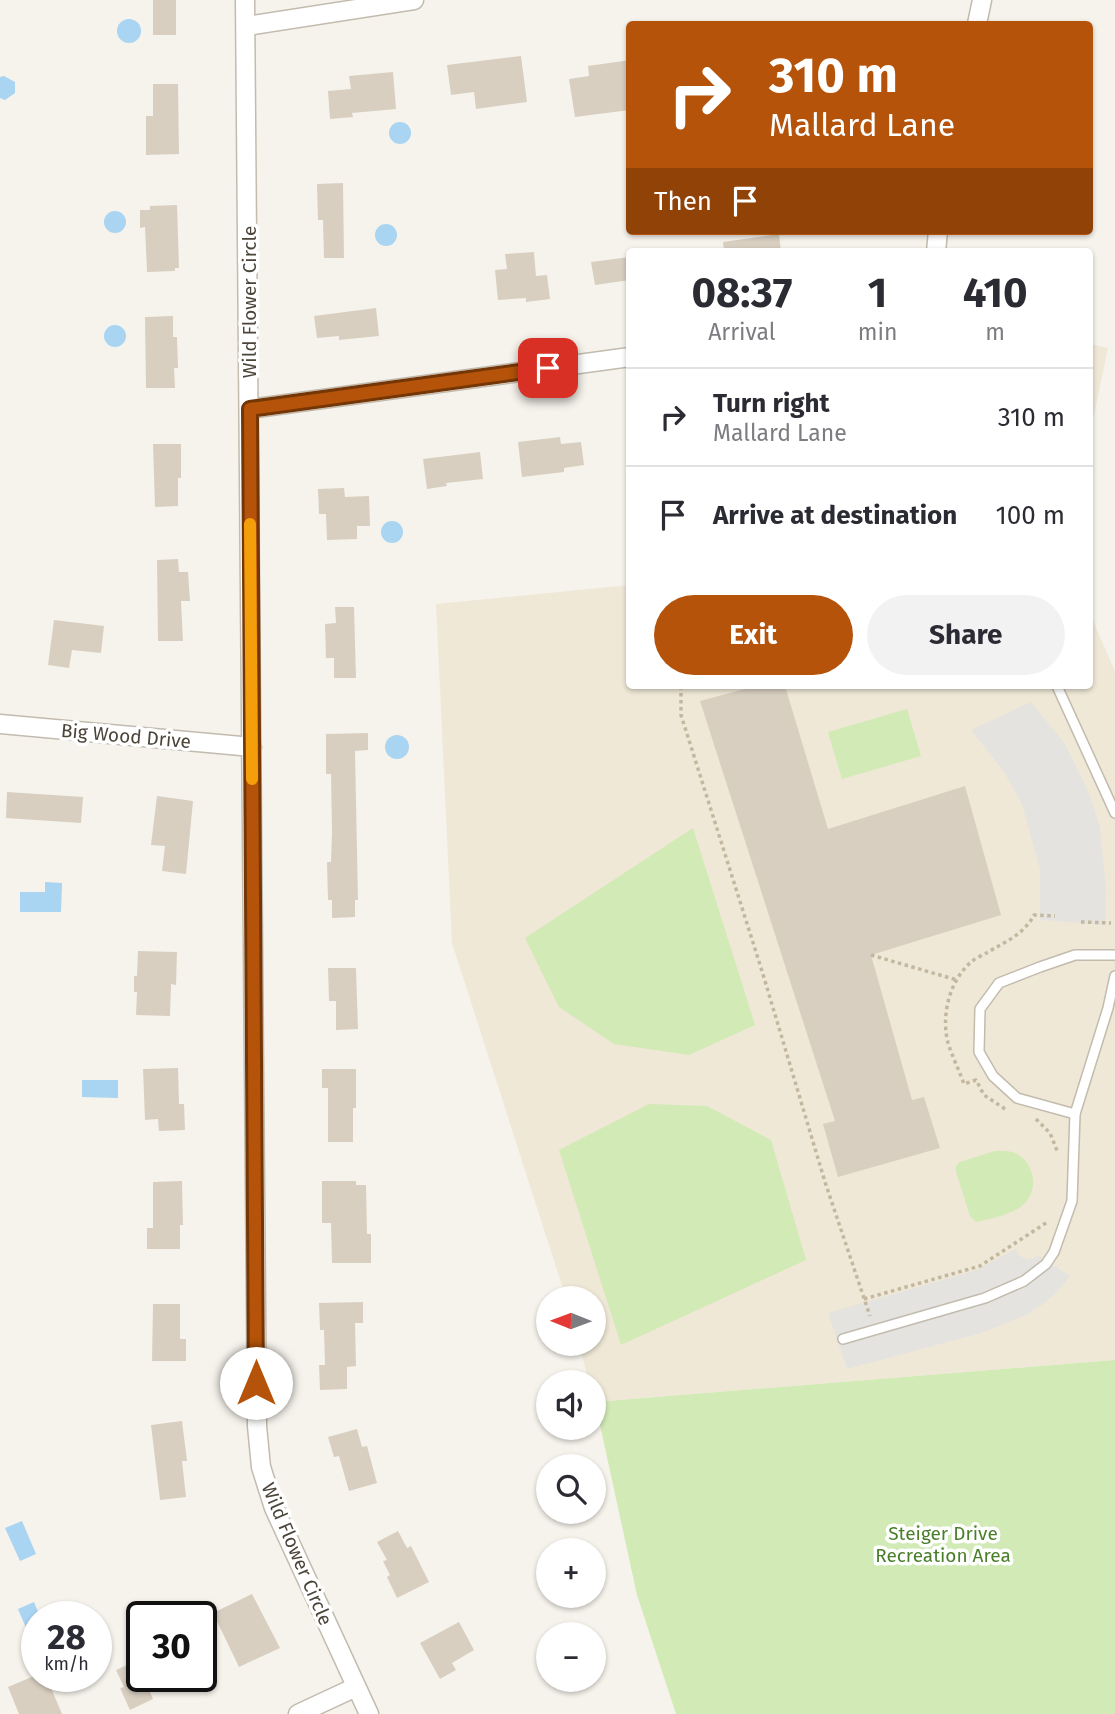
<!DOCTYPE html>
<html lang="en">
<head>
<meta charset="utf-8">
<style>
	:root { --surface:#fff; --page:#f2f2f3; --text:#2b2b33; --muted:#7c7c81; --line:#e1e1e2; --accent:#b45309 }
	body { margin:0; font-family:"Fira Sans",sans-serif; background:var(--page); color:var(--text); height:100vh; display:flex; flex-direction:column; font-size:26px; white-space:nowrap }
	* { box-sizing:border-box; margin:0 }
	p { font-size:23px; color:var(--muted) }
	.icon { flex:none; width:38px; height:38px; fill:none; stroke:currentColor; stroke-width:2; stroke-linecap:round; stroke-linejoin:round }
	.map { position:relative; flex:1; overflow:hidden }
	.details { position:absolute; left:626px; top:248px; width:467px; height:441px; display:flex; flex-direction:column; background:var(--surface); border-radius:7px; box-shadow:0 2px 5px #0004 }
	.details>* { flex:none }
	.banner { position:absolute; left:626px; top:21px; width:467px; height:214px; border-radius:7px; box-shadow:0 2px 5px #0004; background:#b45309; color:#fff; overflow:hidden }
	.needle { width:46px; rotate:271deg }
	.buttons { position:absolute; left:536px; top:1286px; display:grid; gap:14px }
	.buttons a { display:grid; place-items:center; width:70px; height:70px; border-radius:50%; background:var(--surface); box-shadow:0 2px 5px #0004; font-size:35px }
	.speed { position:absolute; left:21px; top:1601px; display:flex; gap:14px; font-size:35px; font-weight:700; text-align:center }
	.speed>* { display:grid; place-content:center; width:91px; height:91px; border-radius:50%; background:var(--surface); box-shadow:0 2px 5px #0004; line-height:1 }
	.speed small { font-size:18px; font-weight:400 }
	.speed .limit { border:4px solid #111; border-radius:10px; background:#fff; color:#111 }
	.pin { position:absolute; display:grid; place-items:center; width:60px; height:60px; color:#fff; margin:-30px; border-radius:14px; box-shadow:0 4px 10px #0006 }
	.me { position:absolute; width:77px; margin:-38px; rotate:0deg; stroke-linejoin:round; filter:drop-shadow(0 0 5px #0008) }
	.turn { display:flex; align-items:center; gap:24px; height:147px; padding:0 28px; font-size:32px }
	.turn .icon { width:91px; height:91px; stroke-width:2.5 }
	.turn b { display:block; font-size:49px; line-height:60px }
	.then { display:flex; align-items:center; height:66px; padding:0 28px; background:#0003; gap:14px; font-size:26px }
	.eta { display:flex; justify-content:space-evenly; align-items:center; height:119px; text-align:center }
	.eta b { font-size:42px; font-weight:700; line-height:49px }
	.primary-button { display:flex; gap:14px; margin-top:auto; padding:14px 28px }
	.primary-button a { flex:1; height:80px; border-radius:42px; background:var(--accent); color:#fff; font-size:28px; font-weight:700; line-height:80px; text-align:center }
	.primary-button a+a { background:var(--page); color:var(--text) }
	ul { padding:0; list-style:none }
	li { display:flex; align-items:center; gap:21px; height:98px; padding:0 28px; border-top:2px solid var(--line) }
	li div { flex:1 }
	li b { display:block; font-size:26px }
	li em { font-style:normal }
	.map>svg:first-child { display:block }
	.education { fill:#efe8d6 }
	.green { fill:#d2eab5 }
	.parking { fill:#e5e3e0 }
	.water { fill:#a9d4f2 }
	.building { fill:#d8cfc1 }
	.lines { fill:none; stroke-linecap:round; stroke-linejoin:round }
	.service-casing { stroke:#c2bbae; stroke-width:12 }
	.minor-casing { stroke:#c2bbae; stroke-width:21 }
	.path { stroke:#c4b79f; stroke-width:3.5; stroke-dasharray:3.5 3.5; stroke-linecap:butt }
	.service { stroke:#fff; stroke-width:9 }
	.minor { stroke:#fff; stroke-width:18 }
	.route-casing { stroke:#753606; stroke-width:18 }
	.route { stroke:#b45309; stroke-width:12 }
	.slow { stroke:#f59e0b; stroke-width:12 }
	.labels { text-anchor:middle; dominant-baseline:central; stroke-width:7; stroke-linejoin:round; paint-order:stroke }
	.street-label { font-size:19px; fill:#4b4439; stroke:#fff }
	.park-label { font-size:19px; fill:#4a7f2a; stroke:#fff }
</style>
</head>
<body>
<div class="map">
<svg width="1115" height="1714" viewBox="0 0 1115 1714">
	<rect width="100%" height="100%" fill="#f6f3ec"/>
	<g class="education">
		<polygon points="1090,344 1108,348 1090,434"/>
		<polygon points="630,585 630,686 1090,686 1090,614 1115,671 1115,1360 595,1402 593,1382 589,1382 579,1344 593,1344 593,1298 566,1298 452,943 436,604"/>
	</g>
	<g class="green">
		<polygon points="907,709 921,756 842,779 828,732"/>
		<polygon points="693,828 755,1025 689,1055 614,1044 559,1007 525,938"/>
		<polygon points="649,1104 707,1106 771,1140 806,1260 621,1345 559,1150"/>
		<path d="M995,1151C1003,1151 1010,1150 1017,1154C1035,1164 1039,1191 1023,1205C1011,1215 991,1219 976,1222L970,1216L956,1172V1166L960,1162Z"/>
		<polygon points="1115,1360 1115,1714 676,1714 637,1595 595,1402"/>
	</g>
	<g class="parking">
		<polygon points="1031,702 1065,744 1089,793 1100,828 1106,889 1105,925 1040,920 1040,869 1022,804 1004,772 971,730"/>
		<polygon points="1015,1249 1020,1256 1028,1260 1039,1256 1070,1276 1056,1293 1042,1305 1024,1316 981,1333 847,1369 828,1313 977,1270"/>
	</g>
	<g class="water">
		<circle cx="129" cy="31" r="12"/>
		<polygon points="4,76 15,82 15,93 5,100 0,98 0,77"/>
		<circle cx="400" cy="133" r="11"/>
		<circle cx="115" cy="222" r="11"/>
		<circle cx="386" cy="235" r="11"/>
		<circle cx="115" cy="336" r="11"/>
		<circle cx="392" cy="532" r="11"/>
		<circle cx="397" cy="747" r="12"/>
		<polygon points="45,882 62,883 61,912 20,912 20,892 45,892"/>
		<polygon points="82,1080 118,1080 118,1098 82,1097"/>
		<polygon points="22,1521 36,1554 20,1561 5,1528"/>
		<polygon points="34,1602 40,1617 37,1617 37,1640 32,1642 18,1609"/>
	</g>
	<g class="building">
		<rect x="153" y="0" width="23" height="35"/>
		<polygon points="521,56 527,102 476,109 474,92 451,95 447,65"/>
		<polygon points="630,60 630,110 575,117 569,79 589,76 588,66"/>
		<polygon points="393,72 396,109 352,113 353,117 330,119 328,91 351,89 349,76"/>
		<polygon points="153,84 178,84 179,154 146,155 146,116 153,116"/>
		<polygon points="343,183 344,258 324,258 323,220 318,220 317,184"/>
		<polygon points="177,205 179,268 175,268 175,271 147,272 145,227 140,228 140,210 150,210 150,206"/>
		<polygon points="779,234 781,252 724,252 723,242"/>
		<polygon points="534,252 536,276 547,275 550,299 526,302 526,298 498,300 495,270 507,269 505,254"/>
		<polygon points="630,257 630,280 595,285 591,262"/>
		<polygon points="376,308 379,336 339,340 339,336 317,338 314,316"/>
		<polygon points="173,316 173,337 177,337 178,368 174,368 175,388 146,388 145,317"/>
		<polygon points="560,437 561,444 581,442 584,465 564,468 564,472 522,477 518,442"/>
		<polygon points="153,444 181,444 181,478 178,478 178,506 155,507"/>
		<polygon points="480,452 483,479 446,483 447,486 427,489 423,459"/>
		<polygon points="344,488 345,497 369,496 370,526 357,526 357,539 327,540 326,514 319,514 318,489"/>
		<polygon points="178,559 179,572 188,572 190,601 181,601 183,641 158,641 157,560"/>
		<polygon points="335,607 354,607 356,678 334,678 334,658 326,658 325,624 336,623"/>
		<polygon points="54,620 104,626 101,653 72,650 69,668 48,665"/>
		<polygon points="756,686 785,686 828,829 965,786 1001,915 871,955 912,1100 924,1097 940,1148 838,1177 823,1124 835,1121 700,701"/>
		<polygon points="368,733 368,750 355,751 358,900 355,900 355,917 332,918 332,900 328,900 327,862 331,862 332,832 331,774 326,774 326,734"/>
		<polygon points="7,792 83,797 81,823 6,818"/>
		<polygon points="157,796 193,801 186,874 162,871 165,846 151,845"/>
		<polygon points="138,951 177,952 176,985 171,984 170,1016 136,1015 137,992 134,992 134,976 137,976"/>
		<polygon points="328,968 356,968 358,1029 336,1030 336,1001 329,1001"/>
		<polygon points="178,1068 179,1104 184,1104 185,1130 159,1131 158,1119 145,1120 143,1069"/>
		<polygon points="322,1069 356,1069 356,1108 353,1108 353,1142 328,1142 328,1088 322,1088"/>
		<polygon points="182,1181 183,1225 180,1225 180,1249 147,1249 147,1228 153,1228 153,1182"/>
		<polygon points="322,1181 356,1181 356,1185 366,1185 367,1234 371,1234 371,1263 332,1263 331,1223 322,1223"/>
		<polygon points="363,1302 363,1323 355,1323 356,1366 347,1367 347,1389 320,1390 319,1365 325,1365 324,1330 320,1330 319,1303"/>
		<polygon points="153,1304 180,1304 180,1339 186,1339 186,1361 152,1361"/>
		<polygon points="182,1421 187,1461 182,1461 186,1497 160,1500 151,1425"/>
		<polygon points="357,1429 362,1447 367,1446 377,1483 349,1491 339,1456 334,1457 328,1437"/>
		<polygon points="398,1531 407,1548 411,1546 429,1582 397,1598 387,1577 390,1575 383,1561 387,1560 377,1542"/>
		<polygon points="252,1594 280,1648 239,1667 213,1613"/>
		<polygon points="459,1622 474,1650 452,1663 456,1670 440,1679 420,1643"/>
		<polygon points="136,1661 142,1676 184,1676 150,1692 153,1699 130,1710 120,1688 124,1687 116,1670"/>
		<polygon points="34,1676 46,1676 62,1714 19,1714 8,1687"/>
	</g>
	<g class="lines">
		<defs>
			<g id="service">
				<polyline points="1057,686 1115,813"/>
				<polyline points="1075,1114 1017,1098 993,1076 979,1052 980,1009 999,983 1040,967 1075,955 1115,955"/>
				<polyline points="843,1339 985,1298 1024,1281 1046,1264 1054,1252 1072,1201 1075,1114 1108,1008 1115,976"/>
			</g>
			<g id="minor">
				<polyline points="245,0 257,1426 261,1467 274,1508 369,1714"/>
				<polyline points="977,24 982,0"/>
				<polyline points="247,26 414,0"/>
				<polyline points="936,252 938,231"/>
				<polyline points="250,409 630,357"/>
				<polyline points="0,724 252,747"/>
				<polyline points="298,1714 356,1687"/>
			</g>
		</defs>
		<use href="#service" class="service-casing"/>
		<use href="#minor" class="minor-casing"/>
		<g class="path">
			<polyline points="681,686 681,715 762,971 825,1182 870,1316"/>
			<polyline points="1081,922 1111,923"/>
			<polyline points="871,955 957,980"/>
			<path d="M1005,1109L984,1095L976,1080L964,1084C959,1070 952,1056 948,1043C941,1016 949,982 970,963C975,958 983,955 988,952C1007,941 1024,934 1034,915L1055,916"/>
			<polyline points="1036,1119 1050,1133 1058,1153"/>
			<polyline points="864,1299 980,1266 1049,1221"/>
		</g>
		<use href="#service" class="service"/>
		<use href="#minor" class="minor"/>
	</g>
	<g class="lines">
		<defs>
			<polyline id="route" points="256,1383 250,409 548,368"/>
		</defs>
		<use href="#route" class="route-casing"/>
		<use href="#route" class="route"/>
		<polyline class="slow" points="250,524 252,779"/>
	</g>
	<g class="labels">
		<g class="street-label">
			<text transform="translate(249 302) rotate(-90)">Wild Flower Circle</text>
			<text transform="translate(126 736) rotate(5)">Big Wood Drive</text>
			<text transform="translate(297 1554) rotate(67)">Wild Flower Circle</text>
		</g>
		<g class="park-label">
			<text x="943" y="1533">Steiger Drive<tspan x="943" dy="22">Recreation Area</tspan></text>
		</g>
	</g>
</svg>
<div class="buttons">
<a><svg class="needle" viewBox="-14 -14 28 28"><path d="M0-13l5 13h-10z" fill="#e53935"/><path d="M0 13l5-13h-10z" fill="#7c7c81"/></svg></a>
<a><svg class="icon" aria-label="sound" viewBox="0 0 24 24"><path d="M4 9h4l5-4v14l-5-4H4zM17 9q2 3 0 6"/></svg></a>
<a><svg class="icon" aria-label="search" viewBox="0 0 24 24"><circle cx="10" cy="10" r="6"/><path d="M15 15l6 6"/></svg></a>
<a>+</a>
<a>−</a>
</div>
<div class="speed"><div>28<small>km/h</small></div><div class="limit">30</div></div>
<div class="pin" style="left:548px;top:368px;background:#d93025"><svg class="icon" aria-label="arrive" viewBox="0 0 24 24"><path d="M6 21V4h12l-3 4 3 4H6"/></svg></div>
<svg class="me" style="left:256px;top:1383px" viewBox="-20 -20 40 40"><circle r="19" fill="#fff"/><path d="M0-13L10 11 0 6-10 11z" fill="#b45309"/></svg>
<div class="banner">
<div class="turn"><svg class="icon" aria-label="right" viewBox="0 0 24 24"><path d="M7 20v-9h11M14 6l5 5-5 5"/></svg><div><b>310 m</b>Mallard Lane</div></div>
<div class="then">Then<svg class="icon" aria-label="arrive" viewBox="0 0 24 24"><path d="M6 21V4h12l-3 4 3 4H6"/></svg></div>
</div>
<section class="details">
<div class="eta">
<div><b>08:37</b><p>Arrival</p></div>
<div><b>1</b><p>min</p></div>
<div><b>410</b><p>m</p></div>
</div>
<ul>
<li><svg class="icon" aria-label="right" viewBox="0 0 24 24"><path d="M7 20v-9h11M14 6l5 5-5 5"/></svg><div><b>Turn right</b><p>Mallard Lane</p></div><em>310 m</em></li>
<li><svg class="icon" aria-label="arrive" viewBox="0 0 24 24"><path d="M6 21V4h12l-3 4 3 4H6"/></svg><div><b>Arrive at destination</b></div><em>100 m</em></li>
</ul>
<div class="primary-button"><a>Exit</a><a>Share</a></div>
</section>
</div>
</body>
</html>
